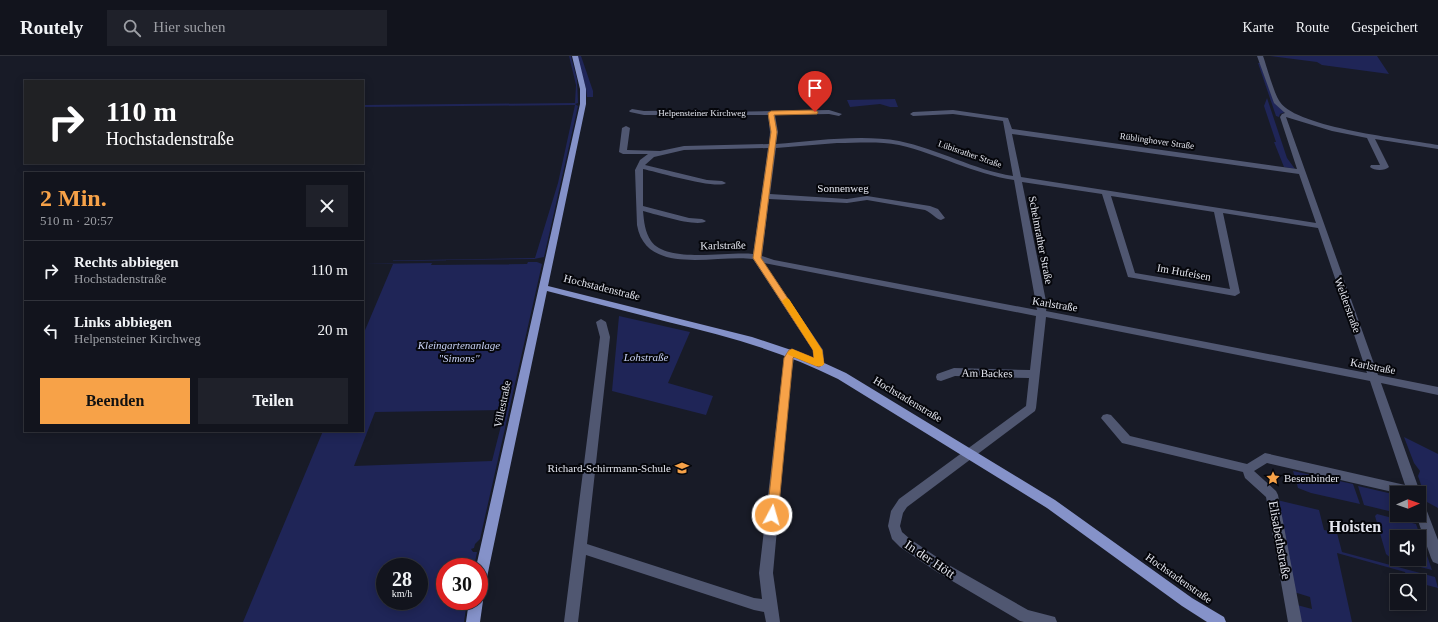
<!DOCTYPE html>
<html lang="de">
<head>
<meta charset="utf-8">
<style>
	:root { --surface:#12141d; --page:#1f212a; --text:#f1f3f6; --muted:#9c9ea4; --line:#31333b; --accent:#f7a248 }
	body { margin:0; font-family:"Times New Roman",serif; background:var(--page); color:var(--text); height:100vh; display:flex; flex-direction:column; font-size:15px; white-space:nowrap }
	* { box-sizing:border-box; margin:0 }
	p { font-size:13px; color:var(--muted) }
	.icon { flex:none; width:22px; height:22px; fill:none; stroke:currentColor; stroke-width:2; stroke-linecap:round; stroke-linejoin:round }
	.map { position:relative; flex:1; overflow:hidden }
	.drawer { position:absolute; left:24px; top:116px; width:340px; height:260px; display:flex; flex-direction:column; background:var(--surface); border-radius:0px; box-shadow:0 2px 10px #0003,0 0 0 1px var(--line) }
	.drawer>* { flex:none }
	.banner { position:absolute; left:24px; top:24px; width:340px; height:84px; border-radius:0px; box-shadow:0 2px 10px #0003,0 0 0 1px var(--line); background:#202124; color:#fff; overflow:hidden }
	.needle { width:26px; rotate:88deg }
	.fabs { position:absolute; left:1390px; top:430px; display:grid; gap:8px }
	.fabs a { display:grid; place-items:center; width:36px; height:36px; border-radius:0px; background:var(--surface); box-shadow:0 2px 10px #0003,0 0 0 1px var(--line); font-size:20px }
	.speed { position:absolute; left:376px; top:502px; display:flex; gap:8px; font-size:20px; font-weight:700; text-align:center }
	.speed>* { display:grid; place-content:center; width:52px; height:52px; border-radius:50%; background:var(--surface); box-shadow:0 2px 10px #0003,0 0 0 1px var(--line); line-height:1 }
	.speed small { font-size:10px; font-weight:400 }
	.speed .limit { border:6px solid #d22; background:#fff; color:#111 }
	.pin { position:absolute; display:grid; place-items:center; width:34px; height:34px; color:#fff; margin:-41px -17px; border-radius:50% 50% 50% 0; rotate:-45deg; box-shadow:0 0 4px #0007 }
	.pin .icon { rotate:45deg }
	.me { position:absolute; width:44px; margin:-22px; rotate:6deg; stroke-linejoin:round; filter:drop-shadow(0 0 3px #0008) }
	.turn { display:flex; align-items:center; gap:14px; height:84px; padding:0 16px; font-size:18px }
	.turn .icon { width:52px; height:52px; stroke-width:2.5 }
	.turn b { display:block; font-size:28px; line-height:34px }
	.round { display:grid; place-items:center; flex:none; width:42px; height:42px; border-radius:0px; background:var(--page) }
	.head { display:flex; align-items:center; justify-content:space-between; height:68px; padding:0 16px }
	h1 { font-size:24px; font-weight:800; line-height:30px; color:var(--accent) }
	.button { display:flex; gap:8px; margin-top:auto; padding:8px 16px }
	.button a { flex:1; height:46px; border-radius:0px; background:var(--accent); color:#111; font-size:16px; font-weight:800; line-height:46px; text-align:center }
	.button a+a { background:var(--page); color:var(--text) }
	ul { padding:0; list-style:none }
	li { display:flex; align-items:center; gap:12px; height:60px; padding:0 16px; border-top:1px solid var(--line) }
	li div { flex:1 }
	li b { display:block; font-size:15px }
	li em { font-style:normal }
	header { display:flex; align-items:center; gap:24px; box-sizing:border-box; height:56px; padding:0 20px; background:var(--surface); border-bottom:1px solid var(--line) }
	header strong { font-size:19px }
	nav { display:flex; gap:22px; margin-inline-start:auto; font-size:14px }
	.search { width:280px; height:36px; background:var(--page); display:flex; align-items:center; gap:10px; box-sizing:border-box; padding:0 14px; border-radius:0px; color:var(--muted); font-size:15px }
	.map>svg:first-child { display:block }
	.green { fill:#1f2557; fill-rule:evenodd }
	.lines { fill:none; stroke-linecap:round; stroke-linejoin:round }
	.minor { fill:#505771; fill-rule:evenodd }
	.major { fill:#8592c9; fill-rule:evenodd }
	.route { fill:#f7a248; stroke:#a1692f }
	.slow { fill:#f59e0b }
	.labels { text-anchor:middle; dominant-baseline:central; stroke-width:4; stroke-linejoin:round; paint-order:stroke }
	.far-street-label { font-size:9px; fill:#e3e5ee; stroke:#05060b }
	.street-label { font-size:11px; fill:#e3e5ee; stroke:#05060b }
	.park-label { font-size:11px; font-style:italic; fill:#c8d1f5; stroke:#05060b }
	.poi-label { font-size:11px; fill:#e3e5ee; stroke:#05060b; text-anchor:end }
	.near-street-label { font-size:13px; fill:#e3e5ee; stroke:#05060b }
	.near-quarter-label { font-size:16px; font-weight:bold; fill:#e3e5ee; stroke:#05060b }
</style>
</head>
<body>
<header>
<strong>Routely</strong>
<div class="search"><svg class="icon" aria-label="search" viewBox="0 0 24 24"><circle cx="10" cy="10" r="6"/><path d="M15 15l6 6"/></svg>Hier suchen</div>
<nav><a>Karte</a><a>Route</a><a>Gespeichert</a></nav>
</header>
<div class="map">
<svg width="1438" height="566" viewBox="0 0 1438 566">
	<rect width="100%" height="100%" fill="#181b27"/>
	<g class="green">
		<polygon points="569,0 571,0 577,23 578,47 575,48 578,50 576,59 544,201 534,203 363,205 535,202 558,127 575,49 363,51 363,49 575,47 576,29"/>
		<polygon points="577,0 581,0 593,35 593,41 587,41 586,33"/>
		<polygon points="1270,0 1377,0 1389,18 1322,9 1317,6"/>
		<polygon points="1258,7 1260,7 1274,45 1285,56 1280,58 1279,61 1276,60"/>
		<polygon points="1267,42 1287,102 1295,113 1284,111 1274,86 1276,86 1264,50"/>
		<polygon points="895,43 898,51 890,51 880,48 850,51 847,44"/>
		<path d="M528,206H537L542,208L480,483L475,488L474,492L471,493L473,496H477L474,511H445V545H467L464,566H243L323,375H363V279L393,208H363L432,207L431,209L527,208ZM505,354L492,405L354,410L375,356ZM385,511H419V545H385Z"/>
		<polygon points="619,260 690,276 668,327 713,340 706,359 612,335"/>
		<polygon points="1404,381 1438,398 1438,452 1427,446 1418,420 1420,415 1414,407"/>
		<polygon points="1293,415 1353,428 1360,448 1311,437 1298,432"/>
		<polygon points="1358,430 1397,439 1397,457 1364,449"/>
		<polygon points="1277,444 1319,454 1324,474 1337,477 1342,496 1435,521 1438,532 1419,527 1419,525 1407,523 1405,516 1337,497 1352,566 1300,566 1297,549 1312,553 1310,541 1294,536"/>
		<path d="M1377,458L1416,468L1432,514L1393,504L1386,498L1375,460ZM1397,481H1419V503H1397Z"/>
	</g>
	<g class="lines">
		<g class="minor">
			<path d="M1257,0H1263C1267,11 1274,38 1280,46C1298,72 1405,83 1438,89V93L1375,83L1389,111C1385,115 1374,115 1370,111L1371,109H1380L1367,82L1332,75L1286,61L1378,319L1438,331V339L1381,327L1420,436L1419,439V437H1397L1267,407L1254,415L1276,435L1278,439L1302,566H1288L1266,441L1245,422L1243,416L1122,387L1101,362L1103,359L1107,358L1111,359L1130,380L1247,408L1265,397L1405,429L1370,325L1046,261L1036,352L1035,355L907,451L903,457L900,470L902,476L910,483L947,508L1028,554L1055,561L1057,566H1024L1020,565L937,516L900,491L892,483L888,470L891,455L899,443L1026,350L1029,322L955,320L941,325L937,324L936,321L937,318L954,312L1030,314L1036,260L764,207L823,294L824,308L823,311H815L813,294L753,203C717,198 646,221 637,169L635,114L640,104L648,98H623L619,96L622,72L626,70L630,72L627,94L660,95L684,90L769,88L770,76L768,59H644L630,56L629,55L632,53L644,55L710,54L718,56L829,54L842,58L839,60L829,58L775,59L778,76L776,88C814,85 861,78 899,85C938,93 974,114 1013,120L1003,65L953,58L913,60L910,58L913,56L953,54L1008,62L1012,73L1297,113L1280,61L1282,58L1285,57L1274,47ZM1012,78L1299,118L1316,167L1021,121ZM837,87C857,87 879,85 899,89C938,98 974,118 1014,124L1037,254L774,204L762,200L769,143L847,147L867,144L925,154C932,157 936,163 941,164L945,162L938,153L930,150L867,140L847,143L770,138L776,92ZM768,92L753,198C728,195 667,208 651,185C645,176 644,166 643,155C655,158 698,172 706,165L702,163L689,162L643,150V113C657,116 718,134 726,127L722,125L707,124L645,109L654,101L684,94ZM1022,126L1102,138L1128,221L1235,240L1240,237L1223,157L1318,172L1367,317L1046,255L1047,250ZM1111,140L1214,156L1230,233L1135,217Z"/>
			<polygon points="601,263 606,266 610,281 587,488 754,542 762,543 759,517 784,302 788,295 796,295 797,297 794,302 791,321 773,517 780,566 766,566 764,556 754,554 586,499 578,566 564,566 600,281 596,266"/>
			<polygon points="1419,445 1423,446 1425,450 1438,484 1438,508 1433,506 1431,502 1416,459 1419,459"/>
		</g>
		<g class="major">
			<path d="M572,0H578L586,33V48L548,230L752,281L809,300L846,317L1055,444L1192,542L1224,561L1226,566H1207L1182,550L1047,452L838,323C784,296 727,280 668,266C628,256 587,245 547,235L486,526L484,530L479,532V511H476L580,48V33Z"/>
			<polygon points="479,540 483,545 480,566 466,566 469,545 479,545"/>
		</g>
	</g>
	<polygon class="route" points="815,54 818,56 817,58 774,59 777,76 761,202 822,294 824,308 819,311 794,301 793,302 778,459 776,463 772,464 768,463 767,459 784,302 789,294 792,293 814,302 813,294 753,202 771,76 768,57 771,55"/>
	<polygon class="slow" points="786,242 789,243 822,294 824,308 822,310 816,310 789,299 787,297 792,293 814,302 813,294 782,245"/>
	<defs>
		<symbol id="school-bare" viewBox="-9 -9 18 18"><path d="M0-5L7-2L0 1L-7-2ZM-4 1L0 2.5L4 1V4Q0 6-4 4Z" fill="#f7a248" stroke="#05060b" stroke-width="2.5" paint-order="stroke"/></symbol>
		<symbol id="sight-bare" viewBox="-9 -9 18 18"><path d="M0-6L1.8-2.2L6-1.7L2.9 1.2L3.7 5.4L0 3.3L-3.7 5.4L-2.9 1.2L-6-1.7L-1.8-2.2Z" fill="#f7a248" stroke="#05060b" stroke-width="2.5" paint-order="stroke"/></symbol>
	</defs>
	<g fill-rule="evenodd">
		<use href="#school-bare" x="672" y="402" width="20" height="20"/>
		<use href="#sight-bare" x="1263" y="412" width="20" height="20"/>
	</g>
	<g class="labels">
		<g class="far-street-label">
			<text x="702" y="57">Helpensteiner Kirchweg</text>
			<text transform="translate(1157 85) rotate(8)">Rüblinghover Straße</text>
			<text transform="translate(970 98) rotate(19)">Lübisrather Straße</text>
		</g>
		<g class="street-label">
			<text x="843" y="132">Sonnenweg</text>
			<text transform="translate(1041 184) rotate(79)">Schelmrather Straße</text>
			<text transform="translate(723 189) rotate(-1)">Karlstraße</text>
			<text transform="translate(1184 216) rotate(10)">Im Hufeisen</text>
			<text transform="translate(602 231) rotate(14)">Hochstadenstraße</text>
			<text transform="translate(1055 248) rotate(9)">Karlstraße</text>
			<text transform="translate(1348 249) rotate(70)">Welderstraße</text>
			<text transform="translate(1373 310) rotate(11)">Karlstraße</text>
			<text transform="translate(987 317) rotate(1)">Am Backes</text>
			<text transform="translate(908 343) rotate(31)">Hochstadenstraße</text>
			<text transform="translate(502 348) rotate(-78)">Villestraße</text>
			<text transform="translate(1179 522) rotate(35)">Hochstadenstraße</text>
		</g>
		<g class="park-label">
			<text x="459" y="289">Kleingartenanlage<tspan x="459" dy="13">"Simons"</tspan></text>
			<text x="646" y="301">Lohstraße</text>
		</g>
		<g class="poi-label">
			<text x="671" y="412">Richard-Schirrmann-Schule</text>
			<text x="1284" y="422" text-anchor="start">Besenbinder</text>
		</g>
		<g class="near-street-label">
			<text transform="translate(1280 484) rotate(80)">Elisabethstraße</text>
			<text transform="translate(930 503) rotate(34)">In der Hött</text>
		</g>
		<g class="near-quarter-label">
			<text x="1355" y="470">Hoisten</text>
		</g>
	</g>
</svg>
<div class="fabs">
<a><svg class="needle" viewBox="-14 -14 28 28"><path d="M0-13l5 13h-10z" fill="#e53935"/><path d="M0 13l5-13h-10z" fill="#9c9ea4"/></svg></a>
<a><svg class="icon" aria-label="sound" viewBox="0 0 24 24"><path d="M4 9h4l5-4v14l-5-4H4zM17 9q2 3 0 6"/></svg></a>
<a><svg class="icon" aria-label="search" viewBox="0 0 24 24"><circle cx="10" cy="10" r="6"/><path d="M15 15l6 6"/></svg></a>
</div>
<div class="speed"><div>28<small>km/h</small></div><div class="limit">30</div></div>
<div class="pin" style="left:815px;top:56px;background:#d93025"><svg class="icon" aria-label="arrive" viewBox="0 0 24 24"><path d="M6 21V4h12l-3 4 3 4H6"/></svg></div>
<svg class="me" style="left:772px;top:459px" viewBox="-20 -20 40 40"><circle r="17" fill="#f7a248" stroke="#fff" stroke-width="3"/><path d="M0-11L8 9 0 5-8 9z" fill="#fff"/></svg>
<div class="banner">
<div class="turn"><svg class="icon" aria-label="right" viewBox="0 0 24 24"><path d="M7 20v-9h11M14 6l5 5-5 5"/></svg><div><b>110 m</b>Hochstadenstraße</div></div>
</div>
<section class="drawer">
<div class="head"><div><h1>2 Min.</h1><p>510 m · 20:57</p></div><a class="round"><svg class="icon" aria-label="close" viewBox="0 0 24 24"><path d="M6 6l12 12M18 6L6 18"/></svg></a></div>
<ul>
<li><svg class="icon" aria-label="right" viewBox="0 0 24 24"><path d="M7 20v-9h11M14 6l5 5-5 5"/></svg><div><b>Rechts abbiegen</b><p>Hochstadenstraße</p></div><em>110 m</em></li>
<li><svg class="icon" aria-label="left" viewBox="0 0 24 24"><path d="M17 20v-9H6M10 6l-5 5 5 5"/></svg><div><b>Links abbiegen</b><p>Helpensteiner Kirchweg</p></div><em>20 m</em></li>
</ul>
<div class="button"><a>Beenden</a><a>Teilen</a></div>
</section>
</div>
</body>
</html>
